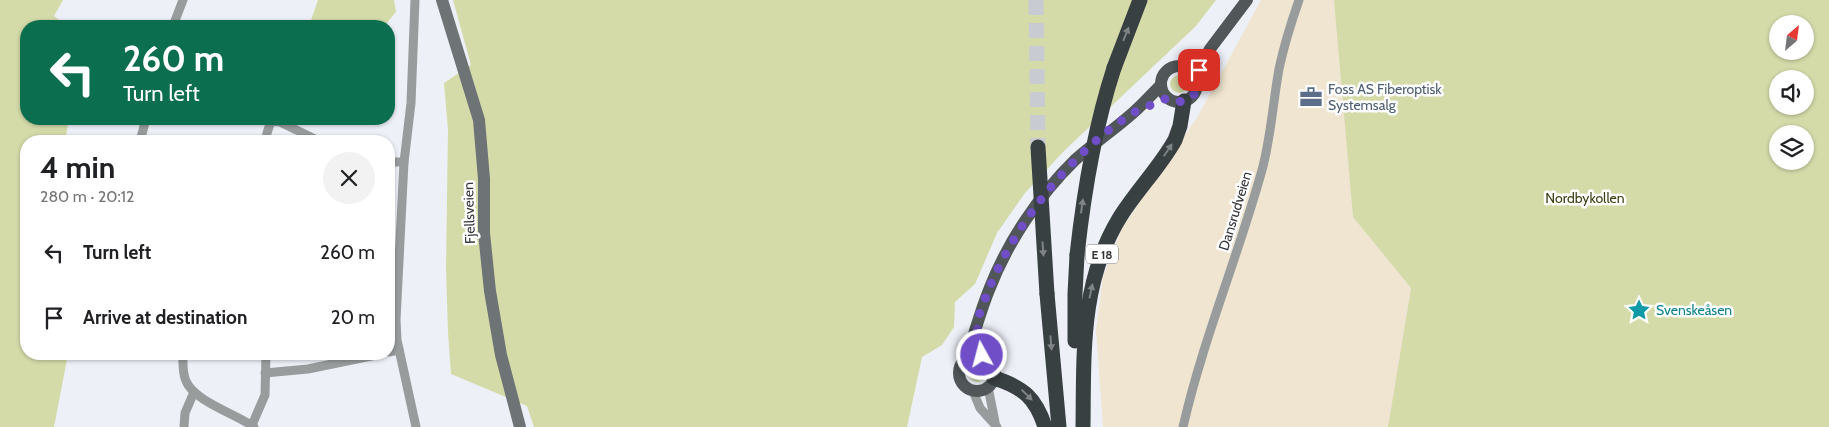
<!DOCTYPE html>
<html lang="en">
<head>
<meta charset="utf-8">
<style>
	:root { --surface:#fff; --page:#f2f2f2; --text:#202124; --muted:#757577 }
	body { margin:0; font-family:Cabin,sans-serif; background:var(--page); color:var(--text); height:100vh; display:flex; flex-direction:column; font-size:19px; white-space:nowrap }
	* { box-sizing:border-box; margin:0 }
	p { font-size:16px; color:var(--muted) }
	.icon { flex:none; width:28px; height:28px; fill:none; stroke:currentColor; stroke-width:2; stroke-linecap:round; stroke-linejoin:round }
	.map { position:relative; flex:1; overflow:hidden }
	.drawer { position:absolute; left:20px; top:135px; width:375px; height:225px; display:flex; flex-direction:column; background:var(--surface); border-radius:20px; box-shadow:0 1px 4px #0004 }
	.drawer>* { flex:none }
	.hud { position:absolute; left:20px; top:20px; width:375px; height:105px; border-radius:20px; box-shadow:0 1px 4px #0004; background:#0b6e4f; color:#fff; overflow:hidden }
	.needle { width:32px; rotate:28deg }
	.tools { position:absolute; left:1769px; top:15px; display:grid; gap:10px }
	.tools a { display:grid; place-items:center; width:45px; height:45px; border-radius:50%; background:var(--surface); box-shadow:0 1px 4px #0004; font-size:25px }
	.pin { position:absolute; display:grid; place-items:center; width:42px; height:42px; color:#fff; margin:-21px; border-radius:10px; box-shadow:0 2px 8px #0006 }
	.me { position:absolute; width:55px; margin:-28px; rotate:353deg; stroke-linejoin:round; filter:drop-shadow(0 0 4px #0008) }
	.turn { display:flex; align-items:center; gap:18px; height:105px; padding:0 20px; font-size:22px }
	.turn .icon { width:65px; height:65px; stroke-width:2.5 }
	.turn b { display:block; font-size:35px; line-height:42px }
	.round { display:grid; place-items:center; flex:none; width:52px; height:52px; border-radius:26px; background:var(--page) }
	.head { display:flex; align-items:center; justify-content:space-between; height:85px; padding:0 20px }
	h1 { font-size:30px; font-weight:800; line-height:38px }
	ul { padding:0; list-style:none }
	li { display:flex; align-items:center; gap:15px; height:65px; padding:0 20px }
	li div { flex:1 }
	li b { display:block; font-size:19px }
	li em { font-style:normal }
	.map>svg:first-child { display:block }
	.industrial { fill:#efe5d0 }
	.green { fill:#d4daa8; fill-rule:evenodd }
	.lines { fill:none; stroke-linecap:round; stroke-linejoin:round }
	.highway-tunnel { stroke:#c8cbd1; stroke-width:15; stroke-dasharray:15 8; stroke-linecap:butt }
	.street { stroke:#989c9d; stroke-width:9 }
	.secondary { stroke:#6e7375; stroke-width:12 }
	.primary { stroke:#515759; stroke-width:12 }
	.highway { stroke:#394042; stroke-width:15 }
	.highway-bridge { stroke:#394042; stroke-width:15 }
	.oneway { fill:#7e8384 }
	.route { stroke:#704ec7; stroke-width:9; stroke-dasharray:0 16.2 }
	.labels { text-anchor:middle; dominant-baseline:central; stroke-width:5; stroke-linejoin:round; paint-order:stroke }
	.shield { fill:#fff; stroke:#727274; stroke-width:1 }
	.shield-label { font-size:12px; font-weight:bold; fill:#353639 }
	.service-label { font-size:14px; fill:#4e5e75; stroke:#fff; text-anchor:start }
	.park-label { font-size:14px; fill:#3c3f11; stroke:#fff }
	.street-label { font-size:14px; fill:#353639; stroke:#fff }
	.culture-label { font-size:14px; fill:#0d838f; stroke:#fff; text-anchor:start }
</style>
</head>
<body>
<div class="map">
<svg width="1829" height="427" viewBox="0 0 1829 427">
	<rect width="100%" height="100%" fill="#edf0f7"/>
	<polygon class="industrial" points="1261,0 1334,0 1336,2 1353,217 1411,288 1388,427 1103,427 1096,330 1103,277 1122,228 1198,116"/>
	<g class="green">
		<polygon points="0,0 63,0 54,16 67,26 26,26 26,119 69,119 65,141 26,141 26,354 68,354 54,427 0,427"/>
		<polygon points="318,0 394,0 396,12 384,26 309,26"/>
		<polygon points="453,0 1216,0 1196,26 1065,150 1025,193 997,233 975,284 955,302 954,327 942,345 922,357 907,427 534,427 527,406 451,374 448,332 446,268 448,130 444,83 471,65"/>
		<path d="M1334,0H1829V427H1388L1411,288L1353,217ZM1778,24H1805V51H1778ZM1778,79H1805V106H1778ZM1778,134H1805V161H1778Z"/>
		<circle cx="1179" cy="84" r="9"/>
		<circle cx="977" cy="373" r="9"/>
	</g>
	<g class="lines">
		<polyline class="highway-tunnel" points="1036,0 1038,147"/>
		<g class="street">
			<polyline points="415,0 411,103 404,162 396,320 397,340 416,427"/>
			<polyline points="173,26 183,0"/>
			<polyline points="140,141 146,119"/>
			<polyline points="266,141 267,133 271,121 280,122 319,141"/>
			<polyline points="389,162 404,162"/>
			<polyline points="389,352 399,350"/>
			<path d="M183,354C183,363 182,372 186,381C194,401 236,414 254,427"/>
			<polyline points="265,373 308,369 381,354"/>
			<polyline points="988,387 995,422"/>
			<polyline points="973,391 980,408 997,427"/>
			<polyline points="252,425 265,395 266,354"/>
			<polyline points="184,427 185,413 194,392"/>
			<path d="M1183,427C1203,339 1238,257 1262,170C1271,137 1273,102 1279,69C1284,45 1291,23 1299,0"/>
		</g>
		<polyline class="secondary" points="442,0 479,120 484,179 484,233 490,291 501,355 520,427"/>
		<g class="primary">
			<circle cx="1179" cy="84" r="18"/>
			<polyline points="1195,78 1210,49 1247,0"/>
			<circle cx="977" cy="373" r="18"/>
			<path d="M966,358C974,336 980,312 989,290C1007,243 1039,195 1075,160C1094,143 1115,129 1134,112C1144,103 1152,94 1161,85"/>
		</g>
		<g class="highway">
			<polyline points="1114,68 1140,0"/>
			<polyline points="1047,294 1059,427"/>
			<polyline points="1075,341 1075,294 1077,255"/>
			<path d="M994,378C1023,387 1036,398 1045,427"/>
			<path d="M1083,427C1084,354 1080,282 1120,217C1137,190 1160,167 1175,140L1180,126L1184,101"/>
		</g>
		<g class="highway-bridge">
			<polyline points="1038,147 1047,294"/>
			<path d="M1077,255C1084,191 1094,129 1114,68"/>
		</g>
	</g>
	<defs><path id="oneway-solid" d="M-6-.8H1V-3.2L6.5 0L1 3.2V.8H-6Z" transform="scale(1.25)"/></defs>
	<g class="oneway">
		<use href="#oneway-solid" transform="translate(1126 34) rotate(-68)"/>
		<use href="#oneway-solid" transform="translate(1168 150) rotate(-56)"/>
		<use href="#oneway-solid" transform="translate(1082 206) rotate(-82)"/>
		<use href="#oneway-solid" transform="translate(1043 249) rotate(86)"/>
		<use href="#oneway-solid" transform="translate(1091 291) rotate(-78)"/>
		<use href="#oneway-solid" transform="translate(1051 343) rotate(85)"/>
		<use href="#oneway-solid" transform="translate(1027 395) rotate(44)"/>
	</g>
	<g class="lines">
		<path class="route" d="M982,355L985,357C982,348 978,336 977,327C977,317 983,304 987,294C1013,226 1071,152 1133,113C1143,107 1156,104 1167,98C1178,104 1193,103 1196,89C1198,80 1194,79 1199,70"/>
	</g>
	<defs>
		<symbol id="office-bare" viewBox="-9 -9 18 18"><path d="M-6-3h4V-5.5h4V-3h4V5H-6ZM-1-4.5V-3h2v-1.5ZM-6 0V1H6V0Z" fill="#5c6f8a" stroke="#fff" stroke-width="2.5" paint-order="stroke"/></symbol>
		<symbol id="sight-bare" viewBox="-9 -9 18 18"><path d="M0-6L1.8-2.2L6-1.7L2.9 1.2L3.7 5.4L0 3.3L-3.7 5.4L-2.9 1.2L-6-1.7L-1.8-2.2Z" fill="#0f9aa8" stroke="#fff" stroke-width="2.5" paint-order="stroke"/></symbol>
	</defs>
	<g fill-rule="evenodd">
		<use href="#office-bare" x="1295" y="81" width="32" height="32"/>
		<use href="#sight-bare" x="1623" y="294" width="32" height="32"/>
	</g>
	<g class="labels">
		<rect class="shield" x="1086" y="244.5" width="32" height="19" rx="4"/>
		<g class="shield-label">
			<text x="1102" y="254">E 18</text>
		</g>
		<g class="service-label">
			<text x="1328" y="89">Foss AS Fiberoptisk<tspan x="1328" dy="16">Systemsalg</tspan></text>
		</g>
		<g class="park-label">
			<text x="1585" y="198">Nordbykollen</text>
		</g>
		<g class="street-label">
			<text transform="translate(1235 211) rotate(-73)">Dansrudveien</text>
			<text transform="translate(469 213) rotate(-92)">Fjellsveien</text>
		</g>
		<g class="culture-label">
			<text x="1656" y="310">Svenskeåsen</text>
		</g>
	</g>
</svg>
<div class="tools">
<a><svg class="needle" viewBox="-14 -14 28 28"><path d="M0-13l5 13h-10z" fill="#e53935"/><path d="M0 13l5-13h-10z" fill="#757577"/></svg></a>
<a><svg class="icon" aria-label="sound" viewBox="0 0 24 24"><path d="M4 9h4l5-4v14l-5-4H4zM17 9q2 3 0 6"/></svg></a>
<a><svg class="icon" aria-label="layers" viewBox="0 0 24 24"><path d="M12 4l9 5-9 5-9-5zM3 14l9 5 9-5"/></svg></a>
</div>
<div class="pin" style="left:1199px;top:70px;background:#d93025"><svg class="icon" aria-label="arrive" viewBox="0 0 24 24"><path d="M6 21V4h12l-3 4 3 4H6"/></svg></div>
<svg class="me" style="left:982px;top:355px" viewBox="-20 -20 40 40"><circle r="17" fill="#704ec7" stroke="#fff" stroke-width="3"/><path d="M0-11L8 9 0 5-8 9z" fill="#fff"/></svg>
<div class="hud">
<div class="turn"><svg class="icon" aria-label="left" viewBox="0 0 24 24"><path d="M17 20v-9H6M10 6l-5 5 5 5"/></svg><div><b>260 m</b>Turn left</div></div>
</div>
<section class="drawer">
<div class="head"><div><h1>4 min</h1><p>280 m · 20:12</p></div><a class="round"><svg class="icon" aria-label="close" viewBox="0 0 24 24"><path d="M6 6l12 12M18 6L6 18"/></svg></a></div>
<ul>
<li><svg class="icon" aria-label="left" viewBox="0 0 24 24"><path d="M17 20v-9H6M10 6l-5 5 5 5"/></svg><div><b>Turn left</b></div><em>260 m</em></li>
<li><svg class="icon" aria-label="arrive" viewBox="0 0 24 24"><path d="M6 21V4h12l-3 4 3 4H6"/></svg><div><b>Arrive at destination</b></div><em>20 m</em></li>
</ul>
</section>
</div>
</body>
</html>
